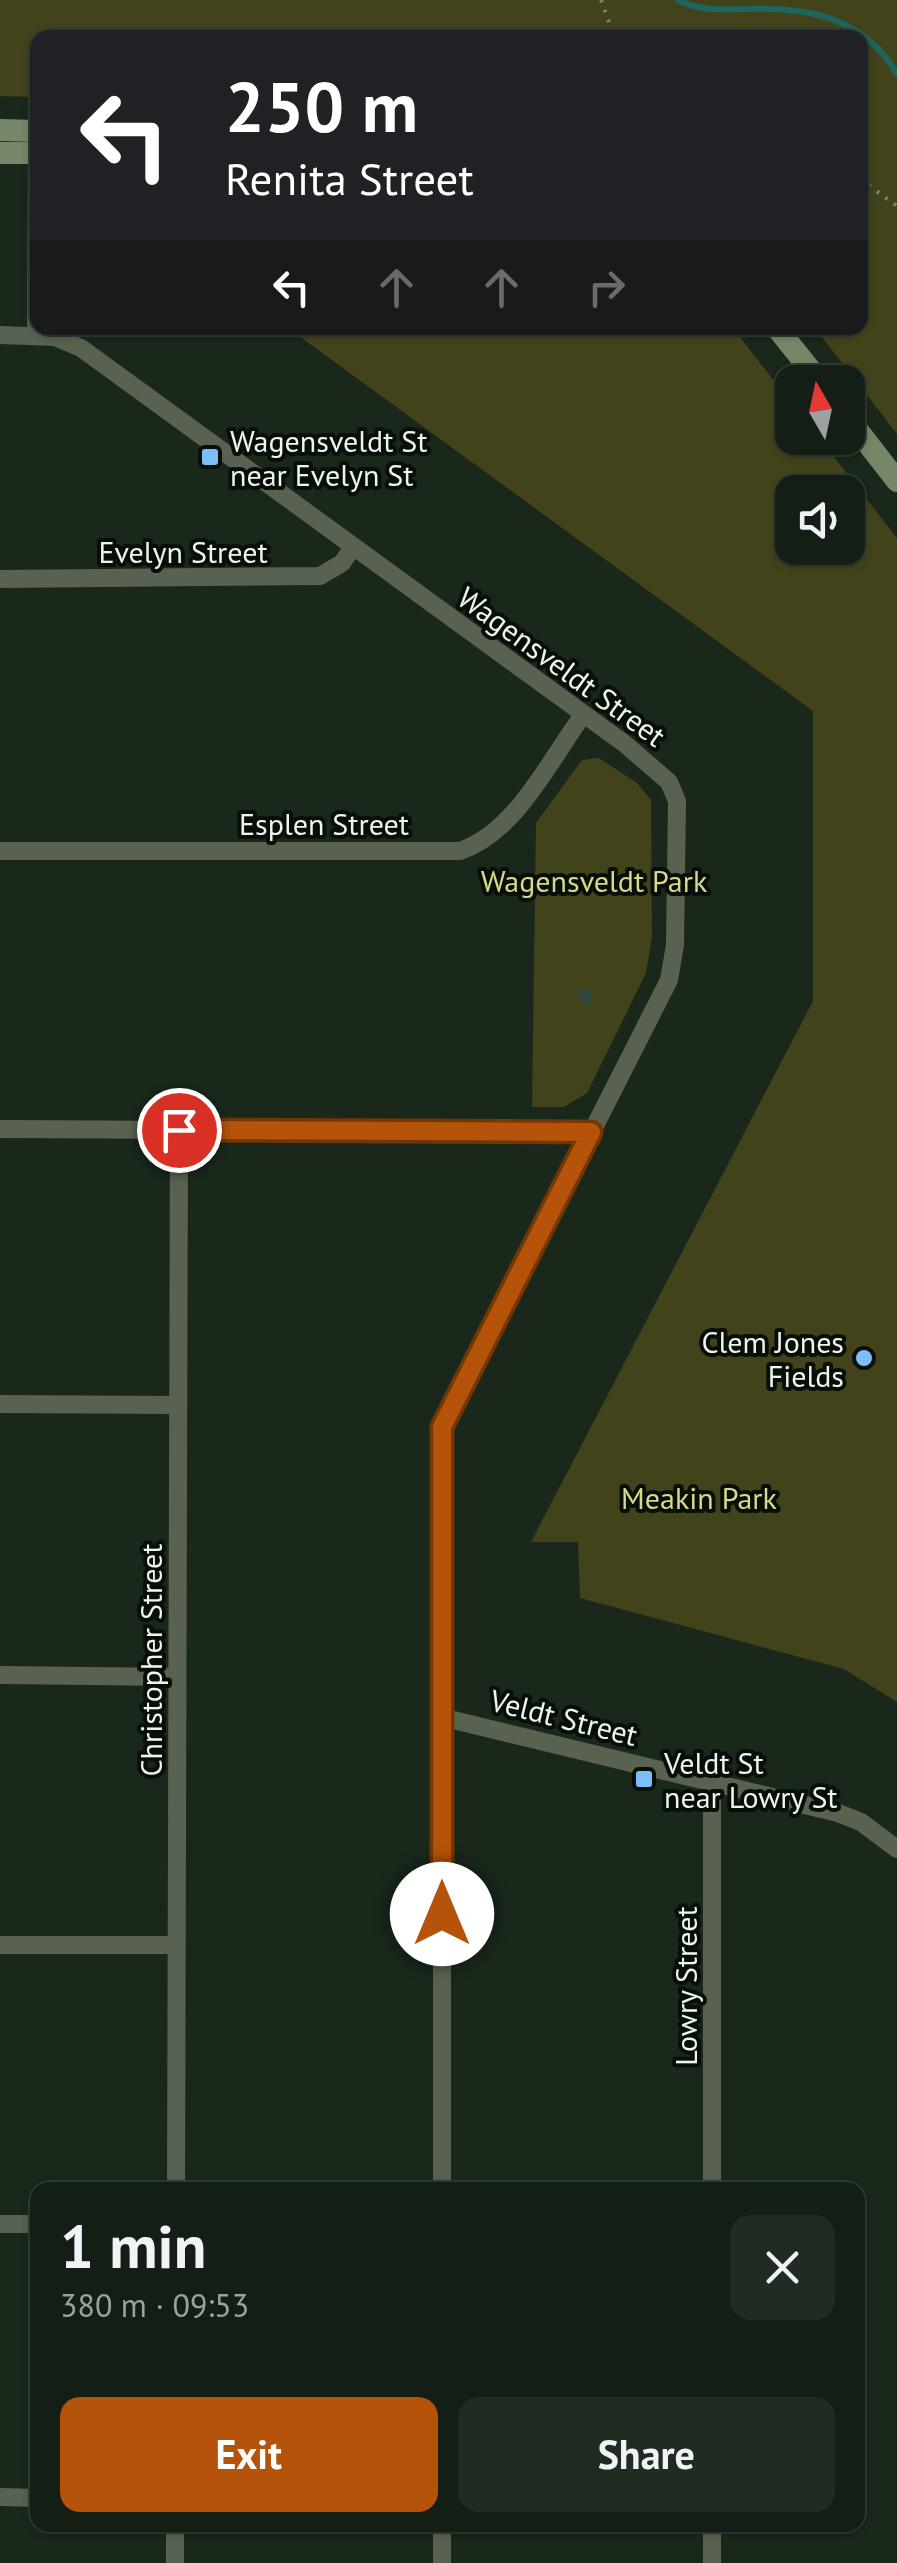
<!DOCTYPE html>
<html lang="en">
<head>
<meta charset="utf-8">
<style>
	:root { --surface:#131e14; --page:#202b22; --text:#f1f3f6; --muted:#9da2a0; --line:#323c34; --accent:#b45309 }
	body { margin:0; font-family:"PT Sans",sans-serif; background:var(--page); color:var(--text); height:100vh; display:flex; flex-direction:column; font-size:38px; white-space:nowrap }
	* { box-sizing:border-box; margin:0 }
	p { font-size:32px; color:var(--muted) }
	.icon { flex:none; width:55px; height:55px; fill:none; stroke:currentColor; stroke-width:2; stroke-linecap:round; stroke-linejoin:round }
	.map { position:relative; flex:1; overflow:hidden }
	.panel { position:absolute; left:30px; top:2182px; width:835px; height:350px; display:flex; flex-direction:column; background:var(--surface); border-radius:20px; box-shadow:0 2px 8px #0004,0 0 0 2px var(--line) }
	.panel>* { flex:none }
	.hud { position:absolute; left:30px; top:30px; width:838px; height:305px; border-radius:20px; box-shadow:0 2px 8px #0004,0 0 0 2px var(--line); background:#202124; color:#fff; overflow:hidden }
	.needle { width:65px; rotate:351deg }
	.tools { position:absolute; left:775px; top:365px; display:grid; gap:20px }
	.tools a { display:grid; place-items:center; width:90px; height:90px; border-radius:20px; background:var(--surface); box-shadow:0 2px 8px #0004,0 0 0 2px var(--line); font-size:50px }
	.pin { position:absolute; display:grid; place-items:center; width:85px; height:85px; color:#fff; margin:-42px; border:5px solid #fff; border-radius:50%; box-shadow:0 2px 10px #0007 }
	.me { position:absolute; width:110px; margin:-55px; rotate:0deg; stroke-linejoin:round; filter:drop-shadow(0 0 8px #0008) }
	.turn { display:flex; align-items:center; gap:35px; height:210px; padding:0 30px; font-size:45px }
	.turn .icon { width:130px; height:130px; stroke-width:2.5 }
	.turn b { display:block; font-size:70px; line-height:85px }
	.lanes { display:flex; align-items:center; height:95px; padding:0 30px; background:#0003; justify-content:center; gap:50px; direction:ltr }
	.lanes .off { opacity:.35 }
	.round { display:grid; place-items:center; flex:none; width:105px; height:105px; border-radius:20px; background:var(--page) }
	.summary { display:flex; align-items:center; justify-content:space-between; height:170px; padding:0 30px }
	h1 { font-size:60px; font-weight:700; line-height:75px }
	.button { display:flex; gap:20px; margin-top:auto; padding:20px 30px }
	.button a { flex:1; height:115px; border-radius:20px; background:var(--accent); color:#fff; font-size:40px; font-weight:700; line-height:115px; text-align:center }
	.button a+a { background:var(--page); color:var(--text) }
	.map>svg:first-child { display:block }
	.green { fill:#43431b; fill-rule:evenodd }
	.lines { fill:none; stroke-linecap:round; stroke-linejoin:round }
	.stream { stroke:#1f655f; stroke-width:6 }
	.building { fill:#2f463d }
	.path { stroke:#7b877c; stroke-width:4; stroke-dasharray:2.5 8; stroke-linecap:butt }
	.street { stroke:#596250; stroke-width:18 }
	.secondary { stroke:#778668; stroke-width:22 }
	.route-casing { stroke:#753606; stroke-width:25 }
	.route { stroke:#b45309; stroke-width:18 }
	.poi-dot { fill:#7bbef8; stroke:#080f09; stroke-width:4 }
	.labels { text-anchor:middle; dominant-baseline:central; stroke-width:8; stroke-linejoin:round; paint-order:stroke }
	.poi-label { font-size:30px; fill:#ecf6ed; stroke:#080f09; text-anchor:start }
	.street-label { font-size:30px; fill:#ecf6ed; stroke:#080f09 }
	.park-label { font-size:30px; fill:#d8d98c; stroke:#080f09 }
</style>
</head>
<body>
<div class="map">
<svg width="897" height="2563" viewBox="0 0 897 2563">
	<rect width="100%" height="100%" fill="#19281b"/>
	<g class="green">
		<polygon points="0,0 897,0 897,434 815,328 860,328 860,38 38,38 37,97 0,96"/>
		<path d="M288,328H733L792,404V438H819L897,538V1702L844,1669L580,1598L578,1542H531L813,1001V711ZM792,492H848V548H792Z"/>
		<polygon points="599,758 637,783 651,800 652,937 646,973 587,1093 564,1107 532,1107 536,823 582,760"/>
	</g>
	<g class="lines">
		<path class="stream" d="M678,0C701,12 721,9 747,9C808,7 864,17 897,74"/>
	</g>
	<polygon class="building" points="581,988 592,989 591,1003 579,1002"/>
	<g class="lines">
		<g class="path">
			<polyline points="601,0 615,38"/>
			<polyline points="860,179 897,206"/>
		</g>
		<g class="street">
			<polyline points="0,335 55,337 81,348 625,744 669,782 677,801 675,945 669,980 442,1427 442,2190"/>
			<polyline points="36,335 37,140"/>
			<polyline points="0,579 320,576 342,563 353,547"/>
			<path d="M0,851H460C516,832 549,761 583,715"/>
			<polyline points="0,1129 591,1132"/>
			<polyline points="0,1404 178,1405"/>
			<polyline points="0,1675 177,1677"/>
			<polyline points="441,1717 838,1813 861,1822 897,1849"/>
			<polyline points="712,1782 712,2190"/>
			<polyline points="0,1945 176,1945"/>
			<polyline points="176,2190 179,1130"/>
			<polyline points="0,2224 38,2224"/>
			<polyline points="0,2497 38,2498"/>
			<polyline points="442,2525 442,2563"/>
			<polyline points="712,2525 712,2563"/>
			<polyline points="175,2563 175,2525"/>
		</g>
		<g class="secondary">
			<polyline points="0,130 38,131"/>
			<polyline points="0,153 38,153"/>
			<polyline points="777,328 820,382"/>
			<polyline points="848,418 897,481"/>
		</g>
	</g>
	<g class="lines">
		<defs>
			<polyline id="route" points="179,1130 591,1132 442,1427 442,1914"/>
		</defs>
		<use href="#route" class="route-casing"/>
		<use href="#route" class="route"/>
	</g>
	<g class="poi-dot">
		<rect x="200" y="447" width="20" height="20" rx="5"/>
		<circle cx="864" cy="1358" r="10"/>
		<rect x="634" y="1769" width="20" height="20" rx="5"/>
	</g>
	<g class="labels">
		<g class="poi-label">
			<text x="230" y="440">Wagensveldt St<tspan x="230" dy="34">near Evelyn St</tspan></text>
			<text x="844" y="1341" text-anchor="end">Clem Jones<tspan x="844" dy="34">Fields</tspan></text>
			<text x="664" y="1762">Veldt St<tspan x="664" dy="34">near Lowry St</tspan></text>
		</g>
		<g class="street-label">
			<text x="183" y="551">Evelyn Street</text>
			<text transform="translate(562 666) rotate(36)">Wagensveldt Street</text>
			<text x="324" y="823">Esplen Street</text>
			<text transform="translate(150 1660) rotate(-90)">Christopher Street</text>
			<text transform="translate(564 1717) rotate(14)">Veldt Street</text>
			<text transform="translate(685 1986) rotate(-90)">Lowry Street</text>
		</g>
		<g class="park-label">
			<text x="594" y="880">Wagensveldt Park</text>
			<text x="699" y="1497">Meakin Park</text>
		</g>
	</g>
</svg>
<div class="tools">
<a><svg class="needle" viewBox="-14 -14 28 28"><path d="M0-13l5 13h-10z" fill="#e53935"/><path d="M0 13l5-13h-10z" fill="#9da2a0"/></svg></a>
<a><svg class="icon" aria-label="sound" viewBox="0 0 24 24"><path d="M4 9h4l5-4v14l-5-4H4zM17 9q2 3 0 6"/></svg></a>
</div>
<div class="pin" style="left:179px;top:1130px;background:#d93025"><svg class="icon" aria-label="arrive" viewBox="0 0 24 24"><path d="M6 21V4h12l-3 4 3 4H6"/></svg></div>
<svg class="me" style="left:442px;top:1914px" viewBox="-20 -20 40 40"><circle r="19" fill="#fff"/><path d="M0-13L10 11 0 6-10 11z" fill="#b45309"/></svg>
<div class="hud">
<div class="turn"><svg class="icon" aria-label="left" viewBox="0 0 24 24"><path d="M17 20v-9H6M10 6l-5 5 5 5"/></svg><div><b>250 m</b>Renita Street</div></div>
<div class="lanes"><svg class="icon" aria-label="left" viewBox="0 0 24 24"><path d="M17 20v-9H6M10 6l-5 5 5 5"/></svg><svg class="icon off" aria-label="ahead" viewBox="0 0 24 24"><path d="M12 20V5M6 11l6-6 6 6"/></svg><svg class="icon off" aria-label="ahead" viewBox="0 0 24 24"><path d="M12 20V5M6 11l6-6 6 6"/></svg><svg class="icon off" aria-label="right" viewBox="0 0 24 24"><path d="M7 20v-9h11M14 6l5 5-5 5"/></svg></div>
</div>
<section class="panel">
<div class="summary"><div><h1>1 min</h1><p>380 m · 09:53</p></div><a class="round"><svg class="icon" aria-label="close" viewBox="0 0 24 24"><path d="M6 6l12 12M18 6L6 18"/></svg></a></div>
<div class="button"><a>Exit</a><a>Share</a></div>
</section>
</div>
</body>
</html>
